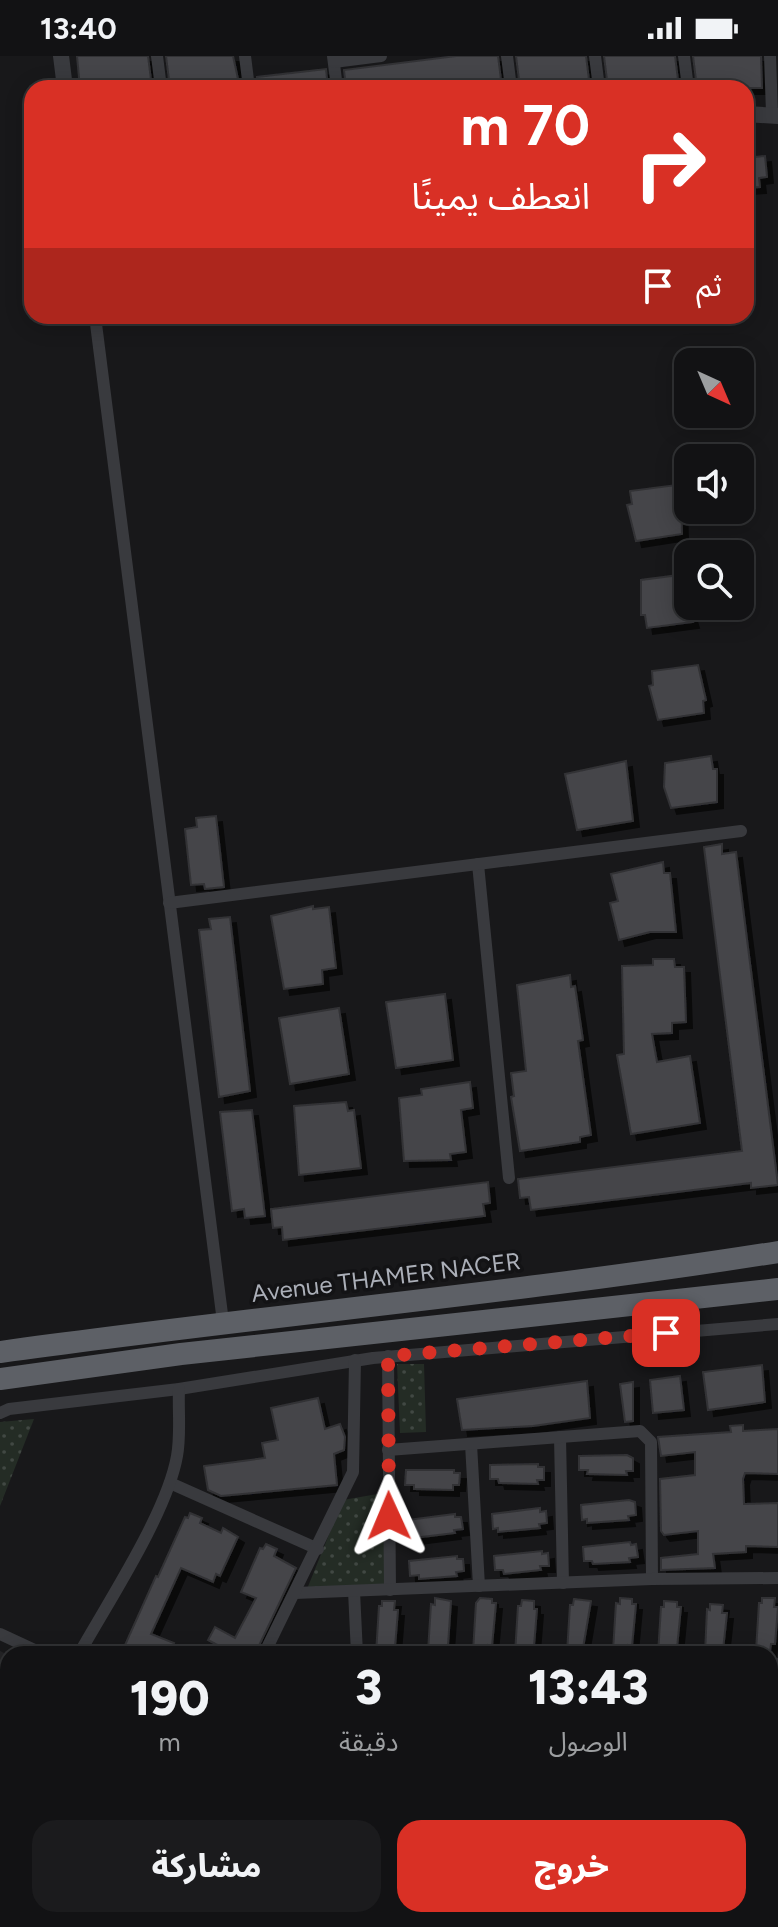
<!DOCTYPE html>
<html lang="ar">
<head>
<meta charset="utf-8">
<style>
	:root { --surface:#121214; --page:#1b1b1d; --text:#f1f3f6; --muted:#9c9ea0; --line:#313234; --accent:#d93025 }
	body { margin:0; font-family:Figtree,"Noto Sans Arabic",sans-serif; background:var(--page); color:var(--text); direction:rtl; height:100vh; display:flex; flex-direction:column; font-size:30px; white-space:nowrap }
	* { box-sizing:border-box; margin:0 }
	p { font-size:26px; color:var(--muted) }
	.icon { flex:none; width:44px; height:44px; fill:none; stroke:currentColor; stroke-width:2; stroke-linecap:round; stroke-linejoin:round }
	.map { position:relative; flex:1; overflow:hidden; direction:ltr }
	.details { position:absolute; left:0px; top:1590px; width:778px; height:282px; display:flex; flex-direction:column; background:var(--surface); border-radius:24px 24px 0 0; box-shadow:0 4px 20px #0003,0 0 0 2px var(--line); direction:rtl }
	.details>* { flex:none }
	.guide { position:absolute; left:24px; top:24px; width:730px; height:244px; border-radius:24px; box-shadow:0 4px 20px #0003,0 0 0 2px var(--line); direction:rtl; background:#d93025; color:#fff; overflow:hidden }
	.needle { width:52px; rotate:136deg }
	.controls { position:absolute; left:674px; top:292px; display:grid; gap:16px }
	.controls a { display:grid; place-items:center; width:80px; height:80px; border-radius:16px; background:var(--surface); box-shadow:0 4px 20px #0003,0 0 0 2px var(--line); font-size:40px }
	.pin { position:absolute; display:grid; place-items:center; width:68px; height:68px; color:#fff; margin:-34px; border-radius:16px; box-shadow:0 4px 12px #0006 }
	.me { position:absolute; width:88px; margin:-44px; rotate:359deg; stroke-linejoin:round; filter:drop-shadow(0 0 6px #0008) }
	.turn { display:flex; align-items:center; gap:28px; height:168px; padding:0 32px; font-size:36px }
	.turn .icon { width:104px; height:104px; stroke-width:2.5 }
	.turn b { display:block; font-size:56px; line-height:68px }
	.then { display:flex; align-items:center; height:76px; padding:0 32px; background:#0003; gap:16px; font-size:30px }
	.eta { display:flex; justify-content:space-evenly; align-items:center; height:136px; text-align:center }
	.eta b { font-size:48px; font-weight:800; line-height:56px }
	.button { display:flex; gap:16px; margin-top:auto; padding:16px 32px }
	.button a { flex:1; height:92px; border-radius:24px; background:var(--accent); color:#fff; font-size:32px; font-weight:800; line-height:92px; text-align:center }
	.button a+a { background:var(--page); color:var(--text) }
	.status { display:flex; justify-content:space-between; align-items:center; height:56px; padding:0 40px; background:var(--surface); direction:ltr }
	.status svg { height:22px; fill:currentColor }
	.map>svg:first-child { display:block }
	.built { fill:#242426 }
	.green { fill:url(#green-dots) }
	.building { fill:#454549; stroke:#323235; stroke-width:2; filter:url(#shadow) }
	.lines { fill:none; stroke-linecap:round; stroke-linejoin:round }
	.minor { stroke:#393a3e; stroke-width:12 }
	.tertiary { stroke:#393a3e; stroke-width:16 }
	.trunk { stroke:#5d6066; stroke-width:22 }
	.route { stroke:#d93025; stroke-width:14; stroke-dasharray:0 25.2 }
	.labels { text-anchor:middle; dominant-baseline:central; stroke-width:7; stroke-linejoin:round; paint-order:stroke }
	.street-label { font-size:24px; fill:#abafb8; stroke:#131315 }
</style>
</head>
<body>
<div class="status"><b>13:40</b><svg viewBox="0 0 49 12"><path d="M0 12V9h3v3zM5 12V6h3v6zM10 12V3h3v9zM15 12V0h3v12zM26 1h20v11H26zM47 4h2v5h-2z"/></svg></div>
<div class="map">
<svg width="778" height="1871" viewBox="0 0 778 1871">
	<defs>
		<pattern id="green-dots" width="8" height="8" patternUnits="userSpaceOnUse" patternTransform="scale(2)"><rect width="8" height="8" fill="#242c25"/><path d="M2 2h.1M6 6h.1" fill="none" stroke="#414843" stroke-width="1.8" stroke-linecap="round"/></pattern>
		<filter id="shadow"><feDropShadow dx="6" dy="6" stdDeviation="0" flood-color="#0009"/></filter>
	</defs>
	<rect width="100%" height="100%" fill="#18181a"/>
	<polygon class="built" points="0,1595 8,1599 8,1799 0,1795"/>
	<g class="green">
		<polygon points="397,1308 424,1308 426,1376 400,1377"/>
		<polygon points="34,1363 0,1450 0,1366"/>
		<polygon points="389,1436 387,1530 307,1533 343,1444"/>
		<rect x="770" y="1619" width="8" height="101"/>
	</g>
	<g class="building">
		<polygon points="77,0 148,0 152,32 80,32"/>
		<polygon points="166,0 233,0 240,32 170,32"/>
		<polygon points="456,0 498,0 502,32 346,32 344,14"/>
		<polygon points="516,0 586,0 590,32 520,32"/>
		<polygon points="604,0 675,0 679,32 608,32"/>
		<polygon points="693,0 761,0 762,32 697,32"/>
		<polygon points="326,13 328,32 258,32 257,21"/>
		<polygon points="765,100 767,121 759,122 760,131 746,132 746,102"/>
		<polygon points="676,429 678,441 681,441 682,478 636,485 627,449 632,448 630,435"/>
		<polygon points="687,518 688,550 693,566 647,572 645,559 641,559 641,524"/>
		<polygon points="698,609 706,644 703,645 704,657 658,664 649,630 653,629 652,615"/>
		<polygon points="711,700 713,713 717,713 717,746 671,752 664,731 665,707"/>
		<polygon points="626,705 633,765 577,774 565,718"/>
		<polygon points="216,760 224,831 205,833 204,828 191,829 185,773 197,771 196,762"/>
		<polygon points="722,788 722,798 736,796 778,1129 751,1132 751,1127 531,1154 529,1141 520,1142 518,1123 742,1095 704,791"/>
		<polygon points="663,806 664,817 670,817 676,876 650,876 619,884 610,847 618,845 611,818"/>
		<polygon points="313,850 313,853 329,851 336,912 322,914 323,928 284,933 271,860"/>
		<polygon points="230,861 250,1035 219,1041 199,874 211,873 209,863"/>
		<polygon points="653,903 674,903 675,911 684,911 686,966 672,967 672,977 652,978 657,1006 690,1000 700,1067 631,1078 617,999 624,998 622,910 653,909"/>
		<polygon points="570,919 571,931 575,930 583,984 578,985 591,1079 580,1081 580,1086 520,1095 511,1041 514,1040 511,1017 526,1015 517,929"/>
		<polygon points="445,938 453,1004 396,1012 386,946"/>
		<polygon points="339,952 349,1018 290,1028 279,962"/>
		<polygon points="470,1026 473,1052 461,1054 466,1096 450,1098 451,1104 404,1105 399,1042 422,1039 421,1033"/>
		<polygon points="346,1046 348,1055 354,1054 361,1112 299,1119 294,1050"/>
		<polygon points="252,1054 265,1160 245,1162 244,1153 232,1155 220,1056"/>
		<polygon points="488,1126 490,1147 483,1148 485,1160 283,1184 282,1171 273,1172 271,1153"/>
		<polygon points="762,1309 765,1346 708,1354 703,1316"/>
		<polygon points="680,1320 684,1354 653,1357 650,1324"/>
		<polygon points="587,1325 590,1362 533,1370 462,1374 457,1343"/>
		<polygon points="633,1326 633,1365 625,1366 620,1328"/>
		<polygon points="318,1342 325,1373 340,1368 345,1381 344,1394 334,1398 337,1429 221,1440 208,1434 204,1410 265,1402 262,1387 278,1384 271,1352"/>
		<polygon points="743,1369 743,1375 778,1373 778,1418 745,1417 743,1423 744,1448 778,1447 778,1491 746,1490 746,1496 713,1498 715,1512 661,1514 661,1502 698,1498 698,1475 664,1479 661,1475 660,1423 695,1419 695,1396 661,1400 658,1381 731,1376 730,1370"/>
		<polygon points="627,1399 633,1402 633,1415 626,1415 627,1419 587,1418 588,1414 579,1414 579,1400"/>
		<polygon points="538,1408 538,1411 544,1411 544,1424 537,1424 538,1428 499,1427 498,1423 490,1423 490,1409"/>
		<polygon points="406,1414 454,1414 454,1417 460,1417 459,1429 453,1429 453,1434 414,1433 414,1429 405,1429"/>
		<polygon points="629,1444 635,1446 636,1459 628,1460 629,1464 587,1467 587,1463 582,1464 581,1449"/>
		<polygon points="540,1452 540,1456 546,1455 547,1467 539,1468 540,1472 498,1476 498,1472 493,1473 492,1458"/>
		<polygon points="190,1457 202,1462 200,1467 221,1477 223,1472 238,1481 220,1520 216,1518 213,1526 181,1512 151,1578 174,1587 170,1598 121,1598 156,1520 158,1521 185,1461 188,1462"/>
		<polygon points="455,1458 455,1461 461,1461 463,1473 454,1474 455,1477 413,1482 413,1478 409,1478 407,1464"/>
		<polygon points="630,1486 631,1489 636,1488 638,1501 629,1502 630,1506 593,1508 592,1505 584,1505 583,1491"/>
		<polygon points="266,1488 277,1493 274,1500 296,1512 255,1598 234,1598 208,1584 215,1571 235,1582 256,1542 241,1536 260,1492 263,1493"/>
		<polygon points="542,1495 542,1498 548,1497 549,1510 540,1510 541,1514 504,1518 503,1514 495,1514 494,1500"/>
		<polygon points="457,1500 457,1503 463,1503 464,1515 456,1516 457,1520 419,1523 419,1519 410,1520 409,1505"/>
		<polygon points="435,1542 451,1545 448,1589 444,1589 443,1597 428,1596 431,1548 435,1549"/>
		<polygon points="480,1542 492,1543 492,1547 496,1547 492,1590 488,1589 488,1597 473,1596 476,1547"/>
		<polygon points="620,1542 632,1543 632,1548 636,1548 632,1590 628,1589 628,1596 613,1595 616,1547 620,1548"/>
		<polygon points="762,1542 775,1542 774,1551 778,1551 775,1588 771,1588 770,1596 756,1595 759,1547 762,1547"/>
		<polygon points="574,1543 591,1545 582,1598 567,1597 570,1549 573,1549"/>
		<polygon points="522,1544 534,1545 534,1553 537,1553 534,1590 530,1590 530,1598 515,1598 518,1550 521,1550"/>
		<polygon points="382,1545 395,1545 394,1554 398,1554 395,1591 391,1591 391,1598 376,1598 379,1550 382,1550"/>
		<polygon points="664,1545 677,1546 677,1551 681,1551 677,1592 673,1591 673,1598 658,1598 661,1551 664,1551"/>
		<polygon points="710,1548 723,1549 722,1557 727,1557 723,1594 719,1598 705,1598 707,1553 710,1554"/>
	</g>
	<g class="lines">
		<g class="minor">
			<polyline points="157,0 161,32"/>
			<polyline points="245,0 249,32"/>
			<polyline points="333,0 337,32"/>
			<polyline points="507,0 511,32"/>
			<polyline points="595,0 599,32"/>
			<polyline points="684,0 688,32"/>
			<polyline points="770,0 772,57"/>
			<polyline points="334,6 381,0"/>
			<polyline points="95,260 223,1266"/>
			<polyline points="478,808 509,1122"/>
			<polyline points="169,847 741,775"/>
			<polyline points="388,1300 390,1534"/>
			<polyline points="0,1357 9,1353 179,1333 373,1302 778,1268"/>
			<polyline points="560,1381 563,1527"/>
			<polyline points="471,1388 479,1530"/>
			<polyline points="388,1394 640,1375 651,1386 652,1523"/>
			<polyline points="170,1427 318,1493"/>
			<polyline points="354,1535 357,1598"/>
			<polyline points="295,1537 652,1523 778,1522"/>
			<polyline points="0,1578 43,1598"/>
			<path d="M79,1598C108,1546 167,1457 177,1400C181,1379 178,1355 179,1333"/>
			<polyline points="264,1598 353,1416 355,1304"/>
			<polyline points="770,1611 778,1608"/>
			<polyline points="770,1728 778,1728"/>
			<polyline points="0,1804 8,1808"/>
			<polyline points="0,1824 8,1827"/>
			<polyline points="99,1864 116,1871"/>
			<polyline points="142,1864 162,1871"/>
		</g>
		<g class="tertiary">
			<polyline points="61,0 65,32"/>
			<polyline points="746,58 778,60"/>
		</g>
		<g class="trunk">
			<path d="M0,1296C259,1260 520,1237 778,1196"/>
			<polyline points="0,1323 181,1298 778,1233"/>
		</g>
	</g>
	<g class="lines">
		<polyline class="route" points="389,1460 388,1300 666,1277"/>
	</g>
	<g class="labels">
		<g class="street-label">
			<text transform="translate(386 1221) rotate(-7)">Avenue THAMER NACER</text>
		</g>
	</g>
</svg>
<div class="controls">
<a><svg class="needle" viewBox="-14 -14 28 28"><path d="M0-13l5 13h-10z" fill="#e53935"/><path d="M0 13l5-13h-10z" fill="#9c9ea0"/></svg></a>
<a><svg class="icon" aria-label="sound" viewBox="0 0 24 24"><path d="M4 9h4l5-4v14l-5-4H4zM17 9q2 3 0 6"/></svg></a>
<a><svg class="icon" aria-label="search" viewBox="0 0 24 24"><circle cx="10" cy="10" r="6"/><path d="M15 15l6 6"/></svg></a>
</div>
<div class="pin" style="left:666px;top:1277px;background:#d93025"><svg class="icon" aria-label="arrive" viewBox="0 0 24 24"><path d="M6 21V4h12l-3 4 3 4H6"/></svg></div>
<svg class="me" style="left:389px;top:1460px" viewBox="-20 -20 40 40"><path d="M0-17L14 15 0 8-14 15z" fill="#d93025" stroke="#fff" stroke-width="4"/></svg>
<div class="guide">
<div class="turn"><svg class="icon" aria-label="right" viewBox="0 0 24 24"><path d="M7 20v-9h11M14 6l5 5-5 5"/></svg><div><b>70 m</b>انعطف يمينًا</div></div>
<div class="then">ثم<svg class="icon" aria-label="arrive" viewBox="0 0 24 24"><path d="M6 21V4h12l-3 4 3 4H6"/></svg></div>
</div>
<section class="details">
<div class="eta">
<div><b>13:43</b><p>الوصول</p></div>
<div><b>3</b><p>دقيقة</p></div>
<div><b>190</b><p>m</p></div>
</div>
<div class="button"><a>خروج</a><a>مشاركة</a></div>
</section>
</div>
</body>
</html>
